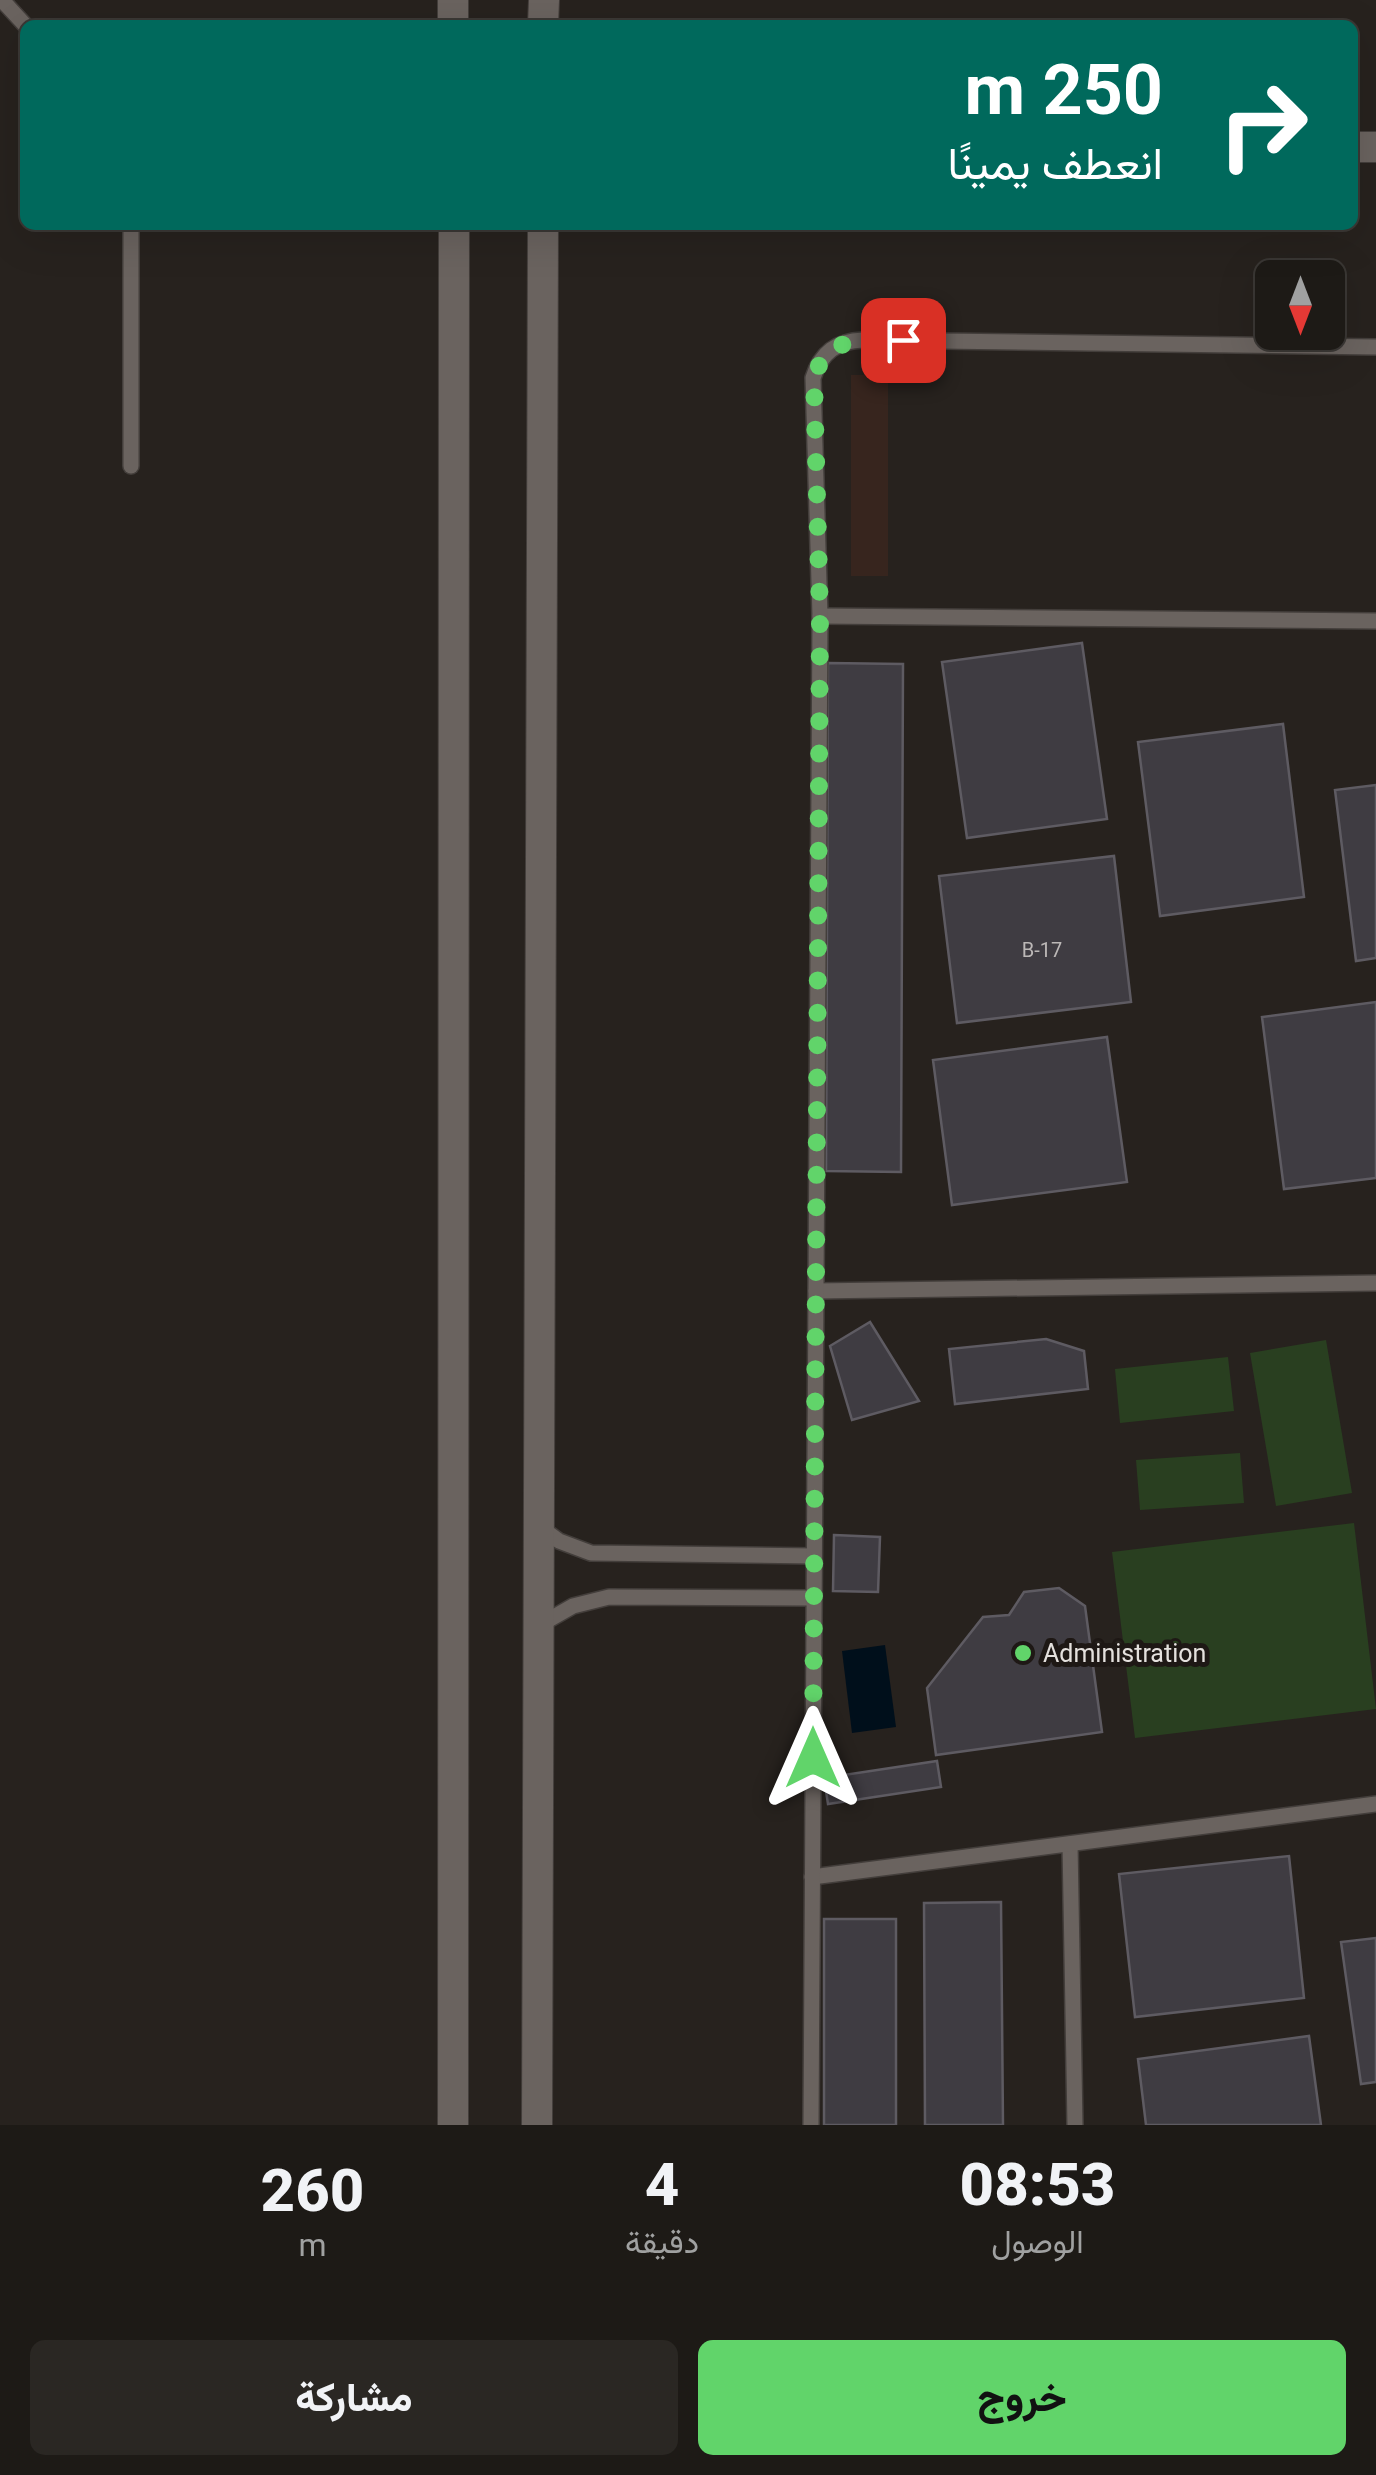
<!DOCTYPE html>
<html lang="ar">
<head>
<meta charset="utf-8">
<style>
	:root { --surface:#1d1a16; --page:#2a2723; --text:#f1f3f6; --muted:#a0a1a1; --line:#3b3835; --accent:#61d46a }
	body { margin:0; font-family:Roboto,Vazirmatn,sans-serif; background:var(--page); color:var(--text); direction:rtl; height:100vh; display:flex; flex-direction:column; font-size:38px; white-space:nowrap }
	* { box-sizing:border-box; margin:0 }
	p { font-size:32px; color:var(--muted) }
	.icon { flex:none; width:55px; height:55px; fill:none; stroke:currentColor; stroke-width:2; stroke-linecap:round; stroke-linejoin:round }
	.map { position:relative; height:2125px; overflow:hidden; direction:ltr }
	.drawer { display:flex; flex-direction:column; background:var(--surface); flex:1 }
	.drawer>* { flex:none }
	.top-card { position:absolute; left:20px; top:20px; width:1338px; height:210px; border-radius:15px; box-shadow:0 10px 40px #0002,0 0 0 2px var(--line); direction:rtl; background:#00695c; color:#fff; overflow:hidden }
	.needle { width:65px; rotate:180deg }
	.controls { position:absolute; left:1255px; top:260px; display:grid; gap:20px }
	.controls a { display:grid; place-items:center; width:90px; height:90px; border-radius:15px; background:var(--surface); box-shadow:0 10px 40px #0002,0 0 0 2px var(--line); font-size:50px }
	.pin { position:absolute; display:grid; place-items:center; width:85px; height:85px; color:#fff; margin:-42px; border-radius:20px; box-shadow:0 5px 15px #0006 }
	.me { position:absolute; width:110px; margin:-55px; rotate:0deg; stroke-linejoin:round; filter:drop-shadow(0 0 8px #0008) }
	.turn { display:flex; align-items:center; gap:35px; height:210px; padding:0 30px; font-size:45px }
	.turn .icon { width:130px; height:130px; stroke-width:2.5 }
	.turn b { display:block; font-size:70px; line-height:85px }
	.eta { display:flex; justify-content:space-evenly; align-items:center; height:170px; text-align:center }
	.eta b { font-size:60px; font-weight:800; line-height:70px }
	.cta { display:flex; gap:20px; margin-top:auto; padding:20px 30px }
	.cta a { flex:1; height:115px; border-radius:15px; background:var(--accent); color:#111; font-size:40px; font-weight:800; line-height:115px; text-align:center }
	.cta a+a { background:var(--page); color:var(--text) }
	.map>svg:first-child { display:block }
	.commercial { fill:#37251e }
	.green { fill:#293f20 }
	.water { fill:#000f1b }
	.building { fill:#3f3c42; stroke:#5e5b62; stroke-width:2.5 }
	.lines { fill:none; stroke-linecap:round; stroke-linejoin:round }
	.service-casing { stroke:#433e3b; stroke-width:18 }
	.minor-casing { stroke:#433e3b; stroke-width:32 }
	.service { stroke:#6a635f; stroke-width:15 }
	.minor { stroke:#6a635f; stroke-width:30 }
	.route { stroke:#61d46a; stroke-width:18; stroke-dasharray:0 32.4 }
	.poi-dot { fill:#61d46a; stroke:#1e1815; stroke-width:4 }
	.labels { text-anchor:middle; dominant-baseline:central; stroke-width:10; stroke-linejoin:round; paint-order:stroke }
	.number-label { font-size:20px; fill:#bcb8b7 }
	.poi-label { font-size:25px; fill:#e5e1de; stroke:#1e1815; text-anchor:start }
</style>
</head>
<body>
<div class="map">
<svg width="1376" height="2125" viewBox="0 0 1376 2125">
	<rect width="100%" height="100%" fill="#27221e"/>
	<rect class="commercial" x="851" y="375" width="37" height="201"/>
	<g class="green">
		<polygon points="1326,1340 1352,1493 1276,1506 1250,1353"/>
		<polygon points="1228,1357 1234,1411 1120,1423 1115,1369"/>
		<polygon points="1240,1453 1244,1503 1140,1510 1136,1460"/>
		<polygon points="1354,1523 1376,1709 1135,1738 1112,1552"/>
	</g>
	<polygon class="water" points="885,1645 896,1727 852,1733 842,1651"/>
	<g class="building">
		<polygon points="1082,643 1107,819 967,838 942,662"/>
		<polygon points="828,663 903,664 901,1172 826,1171"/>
		<polygon points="1283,724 1304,897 1160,916 1138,742"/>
		<polygon points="1376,785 1376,958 1356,961 1335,790"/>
		<polygon points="1114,856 1131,1002 957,1023 939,876"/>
		<polygon points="1376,1002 1376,1178 1284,1189 1262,1017"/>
		<polygon points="1107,1037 1127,1182 952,1205 933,1060"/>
		<polygon points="870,1322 919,1401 852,1420 830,1346"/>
		<polygon points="1046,1339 1084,1351 1088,1389 955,1404 949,1349"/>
		<polygon points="834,1535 880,1537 878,1592 833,1591"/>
		<polygon points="1059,1588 1085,1606 1102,1732 936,1755 927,1688 983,1617 1009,1615 1024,1592"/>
		<polygon points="937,1761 941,1787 828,1804 824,1778"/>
		<polygon points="1289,1856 1304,1998 1135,2017 1119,1874"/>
		<polygon points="1001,1902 1003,2125 925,2125 924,1903"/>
		<rect x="824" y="1919" width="72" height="206"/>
		<polygon points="1376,1938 1376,2082 1361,2084 1341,1942"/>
		<polygon points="1309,2036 1321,2125 1146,2125 1138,2059"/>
	</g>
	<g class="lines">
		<defs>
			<g id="service">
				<polyline points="2,0 25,25"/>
				<polyline points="131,225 131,466"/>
				<polyline points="820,616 1376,621"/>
				<polyline points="816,1291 1376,1283"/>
				<polyline points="540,1527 559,1541 591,1553 814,1556"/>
				<polyline points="538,1626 573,1606 609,1597 813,1598"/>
				<polyline points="1070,1844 1075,2125"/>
				<polyline points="812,1877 1376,1804"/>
				<path d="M811,2125L820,616L813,378C821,352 837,341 863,340L1376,347"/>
			</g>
			<g id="minor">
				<polyline points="453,0 453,25"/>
				<polyline points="543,25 544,0"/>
				<polyline points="1352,147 1376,147"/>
				<polyline points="453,2125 454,225"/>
				<polyline points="537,2125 543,225"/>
			</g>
		</defs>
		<use href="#service" class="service-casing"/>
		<use href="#minor" class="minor-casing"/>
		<use href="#service" class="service"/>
		<use href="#minor" class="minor"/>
	</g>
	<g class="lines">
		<path class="route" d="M813,1758L820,616L814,378C827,334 865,340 903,340"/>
	</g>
	<circle class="poi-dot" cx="1023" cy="1653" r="10"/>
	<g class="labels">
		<g class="number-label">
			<text x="1042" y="950">B-17</text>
		</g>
		<g class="poi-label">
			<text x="1043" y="1653">Administration</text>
		</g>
	</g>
</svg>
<div class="controls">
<a><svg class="needle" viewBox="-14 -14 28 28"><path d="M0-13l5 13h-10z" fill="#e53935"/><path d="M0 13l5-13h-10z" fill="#a0a1a1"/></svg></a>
</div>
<div class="pin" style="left:903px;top:340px;background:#d93025"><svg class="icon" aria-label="arrive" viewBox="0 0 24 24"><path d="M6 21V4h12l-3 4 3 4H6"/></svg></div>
<svg class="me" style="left:813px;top:1758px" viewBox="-20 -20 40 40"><path d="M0-17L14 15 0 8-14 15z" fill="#61d46a" stroke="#fff" stroke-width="4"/></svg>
<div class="top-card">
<div class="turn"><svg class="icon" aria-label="right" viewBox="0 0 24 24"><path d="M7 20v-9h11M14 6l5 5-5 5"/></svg><div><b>250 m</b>انعطف يمينًا</div></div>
</div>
</div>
<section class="drawer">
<div class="eta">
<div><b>08:53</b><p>الوصول</p></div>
<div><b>4</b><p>دقيقة</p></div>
<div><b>260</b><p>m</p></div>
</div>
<div class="cta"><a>خروج</a><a>مشاركة</a></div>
</section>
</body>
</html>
